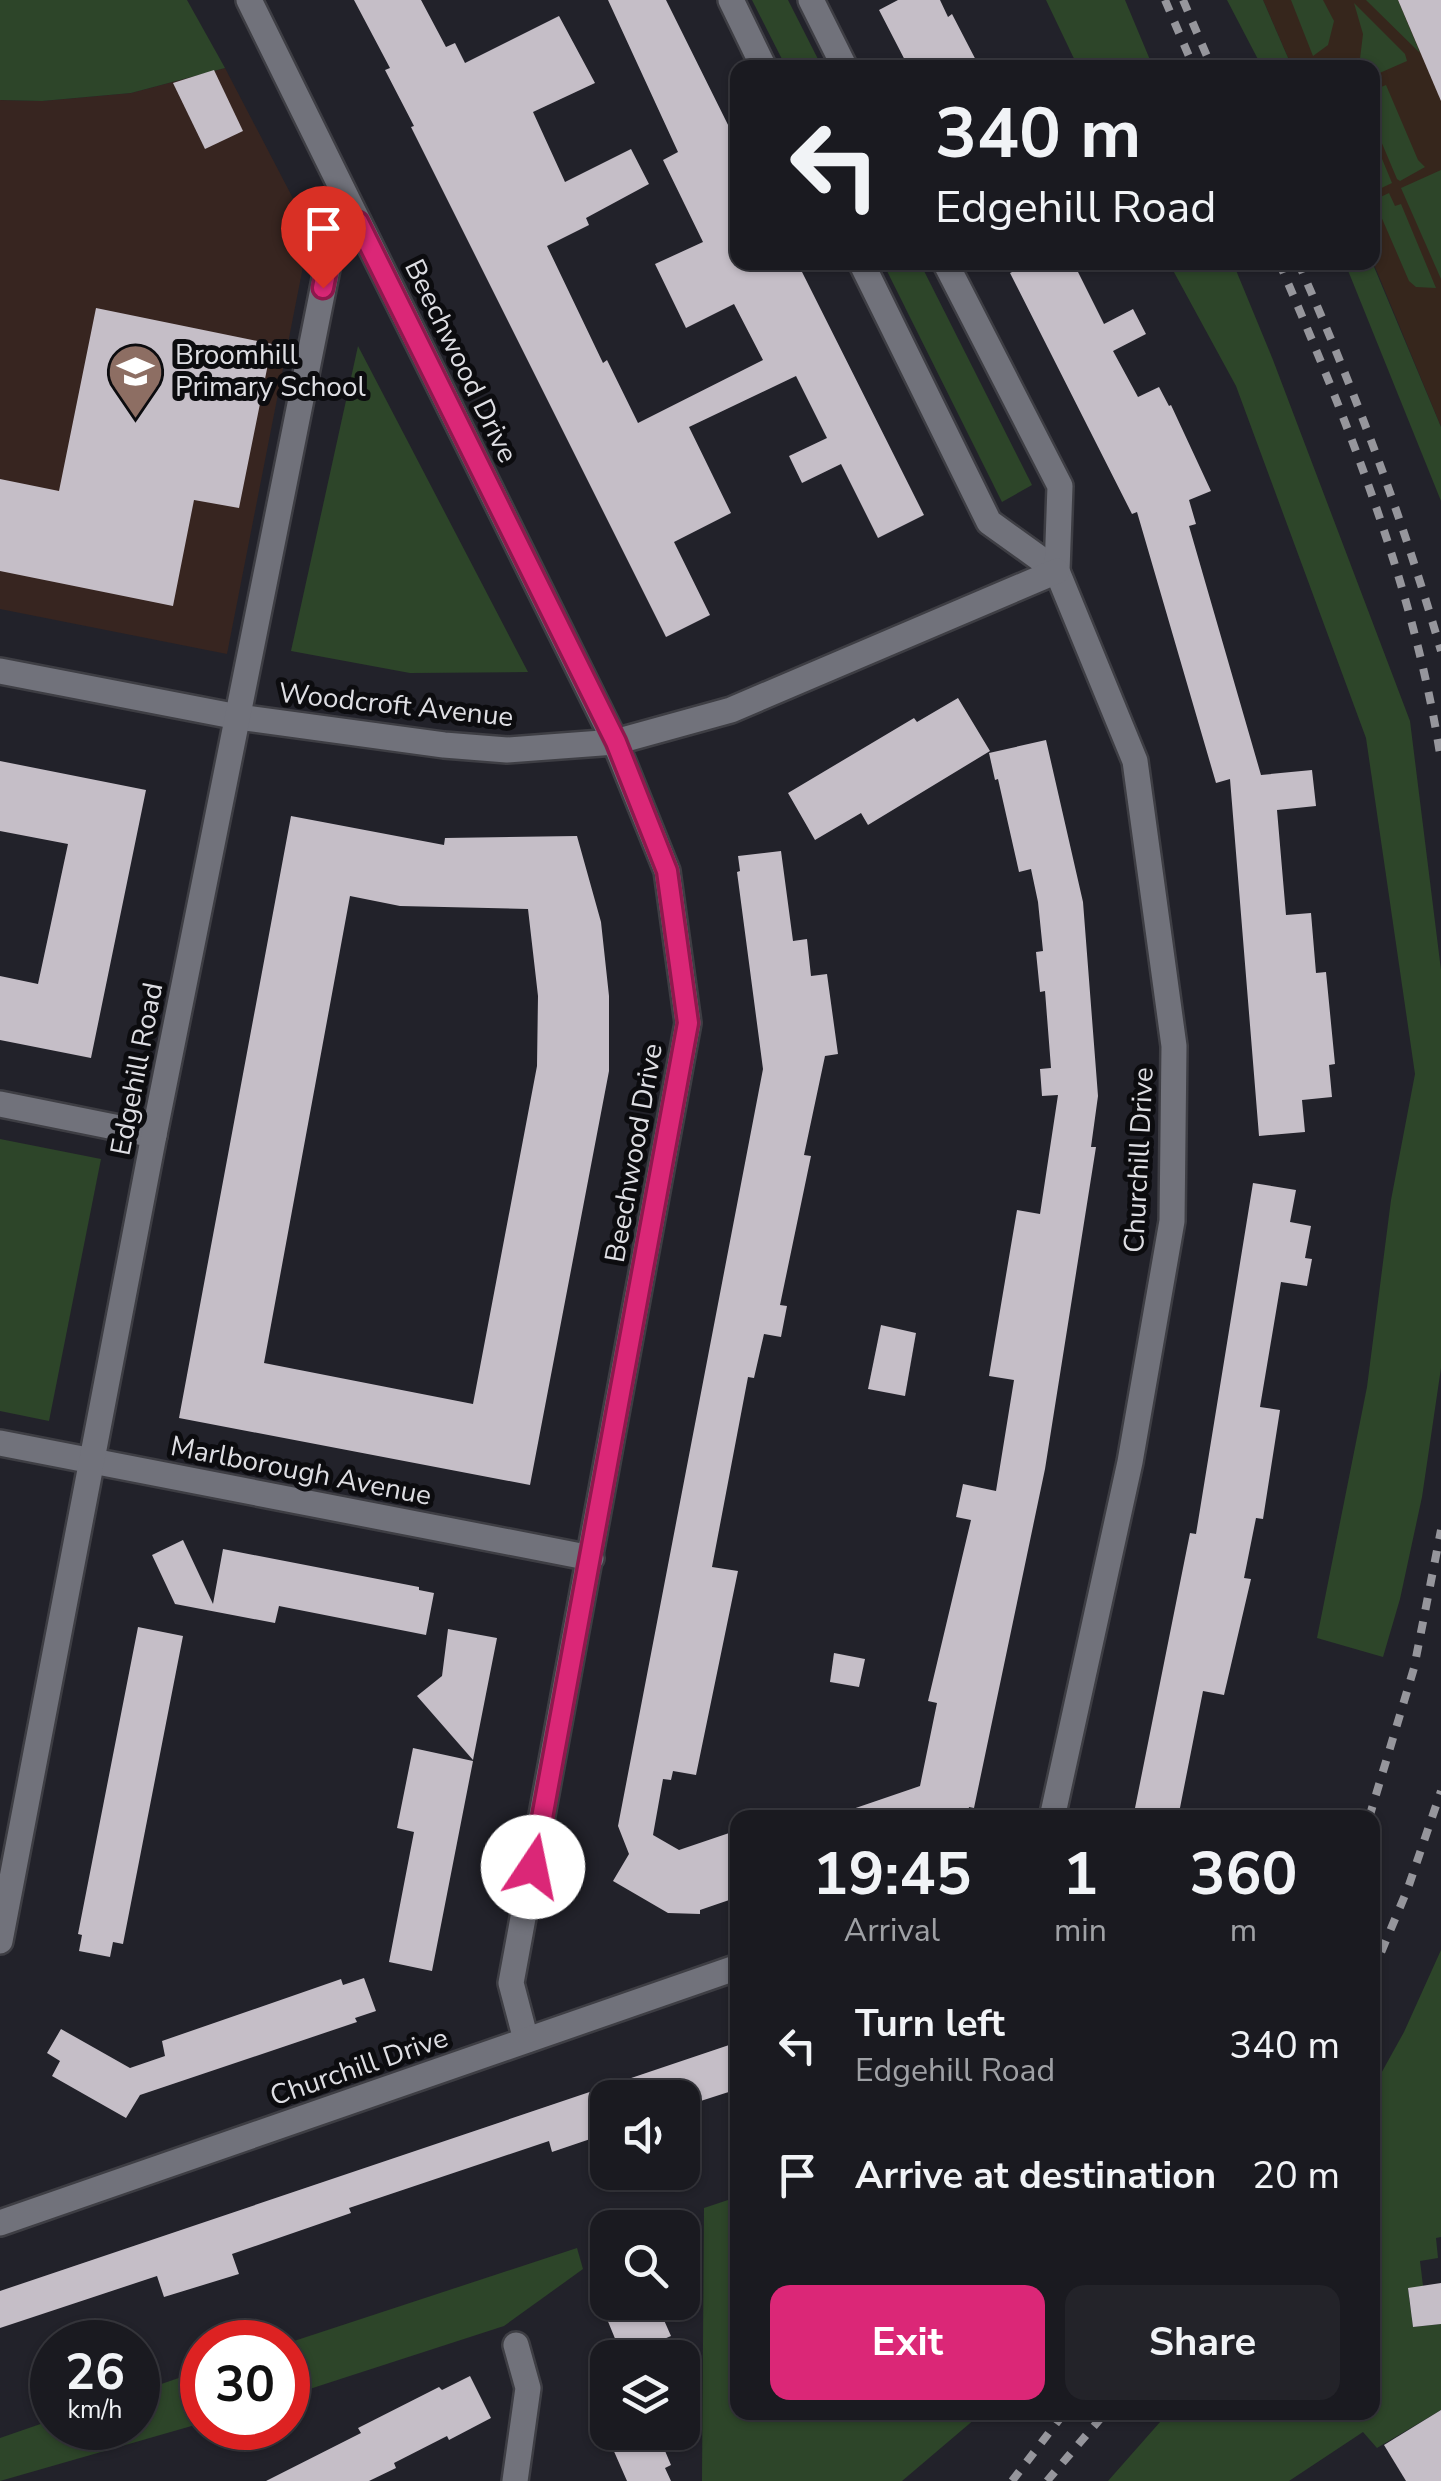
<!DOCTYPE html>
<html lang="en">
<head>
<meta charset="utf-8">
<style>
	:root { --surface:#1a1a20; --page:#232329; --text:#f1f3f6; --muted:#9fa1a5; --line:#38383e; --accent:#db2777 }
	body { margin:0; font-family:"Nunito Sans",sans-serif; background:var(--page); color:var(--text); height:100vh; display:flex; flex-direction:column; font-size:38px; white-space:nowrap }
	* { box-sizing:border-box; margin:0 }
	p { font-size:32px; color:var(--muted) }
	.icon { flex:none; width:55px; height:55px; fill:none; stroke:currentColor; stroke-width:2; stroke-linecap:round; stroke-linejoin:round }
	.map { position:relative; flex:1; overflow:hidden }
	.panel { position:absolute; left:730px; top:1810px; width:650px; height:610px; display:flex; flex-direction:column; background:var(--surface); border-radius:20px; box-shadow:0 2px 8px #0004,0 0 0 2px var(--line) }
	.panel>* { flex:none }
	.top-card { position:absolute; left:730px; top:60px; width:650px; height:210px; border-radius:20px; box-shadow:0 2px 8px #0004,0 0 0 2px var(--line); background:#1a1a20; color:var(--text); overflow:hidden }
	.buttons { position:absolute; left:590px; top:2080px; display:grid; gap:20px }
	.buttons a { display:grid; place-items:center; width:110px; height:110px; border-radius:20px; background:var(--surface); box-shadow:0 2px 8px #0004,0 0 0 2px var(--line); font-size:50px }
	.speed { position:absolute; left:30px; top:2320px; display:flex; gap:20px; font-size:50px; font-weight:700; text-align:center }
	.speed>* { display:grid; place-content:center; width:130px; height:130px; border-radius:50%; background:var(--surface); box-shadow:0 2px 8px #0004,0 0 0 2px var(--line); line-height:1 }
	.speed small { font-size:25px; font-weight:400 }
	.speed .limit { border:15px solid #d22; background:#fff; color:#111 }
	.pin { position:absolute; display:grid; place-items:center; width:85px; height:85px; color:#fff; margin:-102px -42px; border-radius:50% 50% 50% 0; rotate:-45deg; box-shadow:0 0 10px #0007 }
	.pin .icon { rotate:45deg }
	.me { position:absolute; width:110px; margin:-55px; rotate:11deg; stroke-linejoin:round; filter:drop-shadow(0 0 8px #0008) }
	.turn { display:flex; align-items:center; gap:35px; height:210px; padding:0 40px; font-size:45px }
	.turn .icon { width:130px; height:130px; stroke-width:2.5 }
	.turn b { display:block; font-size:70px; line-height:85px }
	.eta { display:flex; justify-content:space-evenly; align-items:center; height:170px; text-align:center }
	.eta b { font-size:60px; font-weight:700; line-height:70px }
	.action { display:flex; gap:20px; margin-top:auto; padding:20px 40px }
	.action a { flex:1; height:115px; border-radius:20px; background:var(--accent); color:#fff; font-size:40px; font-weight:700; line-height:115px; text-align:center }
	.action a+a { background:var(--page); color:var(--text) }
	ul { padding:0; list-style:none }
	li { display:flex; align-items:center; gap:30px; height:130px; padding:0 40px }
	li div { flex:1 }
	li b { display:block; font-size:38px }
	li em { font-style:normal }
	.map>svg:first-child { display:block }
	.education { fill:#372520 }
	.medical { fill:#36261c }
	.green { fill:#2d4529 }
	.building { fill:#c5bec7; fill-rule:evenodd }
	.lines { fill:none; stroke-linecap:round; stroke-linejoin:round }
	.minor-casing { stroke:#3e3e44; stroke-width:30 }
	.minor { stroke:#71727b; stroke-width:25 }
	.rail { stroke:#96969c; stroke-width:8; stroke-dasharray:12 12; stroke-linecap:butt }
	.route-casing { stroke:#8e194d; stroke-width:25 }
	.route { stroke:#db2777; stroke-width:18 }
	.labels { text-anchor:middle; dominant-baseline:central; stroke-width:10; stroke-linejoin:round; paint-order:stroke }
	.poi-label { font-size:28px; fill:#dedee3; stroke:#0c0c0f; text-anchor:start }
	.street-label { font-size:28px; fill:#dedee3; stroke:#0c0c0f }
</style>
</head>
<body>
<div class="map">
<svg width="1441" height="2481" viewBox="0 0 1441 2481">
	<rect width="100%" height="100%" fill="#22222a"/>
	<polygon class="education" points="225,68 310,231 227,654 0,609 0,100 42,101 131,93"/>
	<polygon class="medical" points="1263,0 1441,0 1441,427 1373,262 1372,68 1292,67"/>
	<g class="green">
		<polygon points="0,0 187,0 225,68 131,93 42,101 0,100"/>
		<polygon points="752,0 788,0 822,67 786,67"/>
		<polygon points="1046,0 1125,0 1153,67 1078,67"/>
		<polygon points="1227,0 1263,0 1292,67 1262,67"/>
		<polygon points="1291,0 1323,0 1334,21 1328,45 1313,56"/>
		<polygon points="1366,0 1398,0 1420,53"/>
		<polygon points="1354,3 1405,54 1407,61 1375,75 1372,68 1359,67 1363,34"/>
		<polygon points="1377,82 1381,87 1386,85 1418,160 1425,167 1400,181 1397,179 1373,122 1373,83"/>
		<polygon points="1373,137 1392,183 1373,192 1372,192"/>
		<polygon points="1441,170 1441,279 1401,188"/>
		<polygon points="1389,193 1395,206 1401,204 1436,288 1416,287 1409,281 1374,200"/>
		<polygon points="1372,262 1441,427 1441,501 1345,263"/>
		<polygon points="883,263 920,263 1032,485 1002,502"/>
		<polygon points="1169,263 1233,263 1273,360 1410,721 1441,970 1441,1368 1422,1497 1400,1599 1383,1657 1317,1638 1367,1387 1391,1200 1415,1074 1366,738 1236,386"/>
		<polygon points="358,346 528,672 410,673 291,651"/>
		<polygon points="0,1139 101,1159 49,1421 0,1411"/>
		<polygon points="1441,1950 1441,2237 1436,2238 1438,2258 1420,2261 1423,2286 1408,2289 1413,2327 1441,2324 1441,2410 1377,2448 1363,2432 1289,2481 1108,2481 1168,2413 1372,2412 1373,2088 1404,2032"/>
		<polygon points="737,2197 738,2412 982,2413 902,2481 702,2481 704,2208"/>
		<polygon points="577,2248 583,2269 504,2326 288,2396 288,2343"/>
		<polygon points="202,2370 202,2423 0,2481 0,2438 52,2420 52,2428 138,2428 138,2392"/>
	</g>
	<g class="building">
		<polygon points="354,0 421,0 446,47 455,43 465,63 559,16 595,83 533,112 565,182 631,149 649,184 586,218 589,225 547,246 603,363 607,360 638,423 763,360 734,304 686,328 655,264 703,242 663,160 678,152 608,0 666,0 738,145 738,262 797,262 924,515 878,538 841,464 802,483 789,456 827,438 796,376 689,427 731,513 674,542 710,615 666,637 411,127 414,126 385,70 390,68"/>
		<polygon points="898,0 940,0 948,17 952,14 980,68 909,68 879,10"/>
		<polygon points="1398,0 1441,0 1441,101"/>
		<polygon points="214,70 243,131 205,149 173,83"/>
		<polygon points="1032,262 1073,262 1104,324 1133,309 1146,334 1113,351 1138,397 1159,387 1169,406 1171,405 1211,491 1189,500 1196,524 1189,526 1261,775 1312,770 1316,806 1277,810 1286,915 1311,913 1316,973 1326,972 1335,1064 1329,1065 1332,1097 1302,1100 1305,1132 1259,1136 1230,779 1216,783 1137,512 1132,514 1010,273"/>
		<polygon points="96,308 272,344 239,508 194,500 173,606 0,571 0,479 59,491"/>
		<polygon points="958,698 990,751 868,825 861,813 815,840 788,793 914,718 917,722"/>
		<polygon points="1046,740 1083,902 1098,1096 1091,1147 1096,1147 1045,1469 974,1808 969,1807 967,1818 842,1818 841,1813 920,1786 937,1703 928,1701 971,1520 956,1517 963,1484 996,1491 1014,1380 989,1376 993,1352 1017,1210 1040,1214 1058,1095 1042,1096 1040,1069 1051,1068 1045,991 1040,992 1036,952 1043,951 1038,902 1031,869 1019,872 998,779 995,780 989,753"/>
		<polygon points="0,761 146,790 91,1058 0,1040 0,976 38,984 68,844 0,831"/>
		<path d="M291,816L444,845L445,838L577,836L601,922L609,996V1071L530,1485L179,1418ZM350,896L400,906L528,909L538,996L537,1066L473,1404L264,1363Z"/>
		<polygon points="781,851 793,941 807,939 811,976 827,974 838,1054 825,1056 804,1155 811,1156 780,1305 787,1306 781,1337 764,1334 754,1378 748,1377 712,1567 738,1571 696,1775 673,1771 671,1780 663,1779 653,1835 679,1850 738,1830 738,1897 700,1910 700,1914 668,1913 613,1881 629,1854 618,1826 763,1069 737,872 740,871 738,856"/>
		<polygon points="1253,1183 1296,1190 1290,1222 1311,1226 1305,1258 1312,1259 1307,1286 1281,1282 1260,1407 1280,1410 1263,1519 1256,1518 1244,1578 1251,1579 1224,1695 1203,1691 1178,1818 1133,1818 1190,1533 1196,1534"/>
		<polygon points="881,1325 916,1333 905,1396 868,1389"/>
		<polygon points="183,1540 213,1604 223,1549 419,1587 419,1590 434,1593 426,1635 279,1606 275,1623 175,1604 152,1555"/>
		<polygon points="138,1627 183,1636 123,1944 113,1942 110,1957 79,1951 82,1935 78,1934"/>
		<polygon points="448,1629 497,1638 473,1760 417,1696 442,1676"/>
		<polygon points="834,1653 865,1659 859,1687 830,1682"/>
		<polygon points="413,1748 473,1761 432,1971 389,1962 414,1832 397,1828"/>
		<polygon points="364,1978 376,2011 355,2018 357,2022 140,2095 126,2118 52,2076 60,2061 47,2053 61,2029 130,2068 165,2056 162,2041 341,1979 343,1985"/>
		<polygon points="738,2042 738,2089 682,2107 682,2098 608,2098 608,2133 552,2152 549,2141 349,2208 351,2213 232,2254 239,2274 164,2297 157,2276 0,2328 0,2291"/>
		<polygon points="1441,2283 1441,2324 1413,2327 1408,2288"/>
		<polygon points="600,2302 656,2302 671,2336 650,2345 655,2358 623,2358"/>
		<polygon points="470,2376 491,2418 449,2440 447,2436 394,2463 396,2468 369,2481 266,2481 361,2433 358,2428 439,2387 442,2390"/>
		<polygon points="1441,2410 1441,2481 1406,2481 1384,2445"/>
		<polygon points="626,2432 657,2432 671,2465 665,2468 671,2481 627,2481 609,2440"/>
	</g>
	<g class="lines">
		<defs>
			<g id="minor">
				<polyline points="249,0 615,742 667,871 688,1023 511,1983 526,2040"/>
				<polyline points="731,0 764,68"/>
				<polyline points="811,0 845,68"/>
				<polyline points="861,262 989,522 1057,571"/>
				<polyline points="945,262 1060,486 1057,571 1135,761 1174,1046 1172,1221 1130,1462 1052,1818"/>
				<polyline points="0,671 238,717 444,745 507,750 615,742 731,710 1057,571"/>
				<polyline points="0,1104 154,1135"/>
				<polyline points="0,1443 591,1558"/>
				<polyline points="0,1941 154,1135 331,249 358,222"/>
				<polyline points="0,2223 738,1967"/>
				<polyline points="515,2481 528,2388 516,2345"/>
			</g>
		</defs>
		<use href="#minor" class="minor-casing"/>
		<use href="#minor" class="minor"/>
		<g class="rail">
			<polyline points="1165,0 1194,68"/>
			<polyline points="1183,0 1212,68"/>
			<path d="M1279,262C1348,423 1414,586 1441,760"/>
			<path d="M1298,262C1354,389 1403,519 1441,651"/>
			<polyline points="1369,1818 1414,1668 1441,1530"/>
			<polyline points="1372,1974 1408,1888 1441,1791"/>
			<polyline points="1012,2481 1065,2412"/>
			<polyline points="1047,2481 1106,2412"/>
		</g>
	</g>
	<g class="lines">
		<defs>
			<polyline id="route" points="323,288 331,248 358,222 616,742 667,871 688,1023 533,1867"/>
		</defs>
		<use href="#route" class="route-casing"/>
		<use href="#route" class="route"/>
	</g>
	<defs>
		<symbol id="school-pin" viewBox="-11 -11 22 30"><path d="M0 17L-7.5 6A9.5 9.5 0 1 1 7.5 6Z" fill="#8d6e63" stroke="#0c0c0f"/><path d="M0-5L7-2L0 1L-7-2ZM-4 1L0 2.5L4 1V4Q0 6-4 4Z" fill="#fff"/></symbol>
	</defs>
	<g fill-rule="evenodd">
		<use href="#school-pin" x="104" y="340" width="63" height="86"/>
	</g>
	<g class="labels">
		<g class="poi-label">
			<text x="175" y="355">Broomhill<tspan x="175" dy="32">Primary School</tspan></text>
		</g>
		<g class="street-label">
			<text transform="translate(461 361) rotate(64)">Beechwood Drive</text>
			<text transform="translate(396 705) rotate(6)">Woodcroft Avenue</text>
			<text transform="translate(137 1069) rotate(-79)">Edgehill Road</text>
			<text transform="translate(634 1153) rotate(-80)">Beechwood Drive</text>
			<text transform="translate(1139 1160) rotate(-87)">Churchill Drive</text>
			<text transform="translate(301 1471) rotate(11)">Marlborough Avenue</text>
			<text transform="translate(359 2067) rotate(-19)">Churchill Drive</text>
		</g>
	</g>
</svg>
<div class="buttons">
<a><svg class="icon" aria-label="sound" viewBox="0 0 24 24"><path d="M4 9h4l5-4v14l-5-4H4zM17 9q2 3 0 6"/></svg></a>
<a><svg class="icon" aria-label="search" viewBox="0 0 24 24"><circle cx="10" cy="10" r="6"/><path d="M15 15l6 6"/></svg></a>
<a><svg class="icon" aria-label="layers" viewBox="0 0 24 24"><path d="M12 4l9 5-9 5-9-5zM3 14l9 5 9-5"/></svg></a>
</div>
<div class="speed"><div>26<small>km/h</small></div><div class="limit">30</div></div>
<div class="pin" style="left:323px;top:288px;background:#d93025"><svg class="icon" aria-label="arrive" viewBox="0 0 24 24"><path d="M6 21V4h12l-3 4 3 4H6"/></svg></div>
<svg class="me" style="left:533px;top:1867px" viewBox="-20 -20 40 40"><circle r="19" fill="#fff"/><path d="M0-13L10 11 0 6-10 11z" fill="#db2777"/></svg>
<div class="top-card">
<div class="turn"><svg class="icon" aria-label="left" viewBox="0 0 24 24"><path d="M17 20v-9H6M10 6l-5 5 5 5"/></svg><div><b>340 m</b>Edgehill Road</div></div>
</div>
<section class="panel">
<div class="eta">
<div><b>19:45</b><p>Arrival</p></div>
<div><b>1</b><p>min</p></div>
<div><b>360</b><p>m</p></div>
</div>
<ul>
<li><svg class="icon" aria-label="left" viewBox="0 0 24 24"><path d="M17 20v-9H6M10 6l-5 5 5 5"/></svg><div><b>Turn left</b><p>Edgehill Road</p></div><em>340 m</em></li>
<li><svg class="icon" aria-label="arrive" viewBox="0 0 24 24"><path d="M6 21V4h12l-3 4 3 4H6"/></svg><div><b>Arrive at destination</b></div><em>20 m</em></li>
</ul>
<div class="action"><a>Exit</a><a>Share</a></div>
</section>
</div>
</body>
</html>
